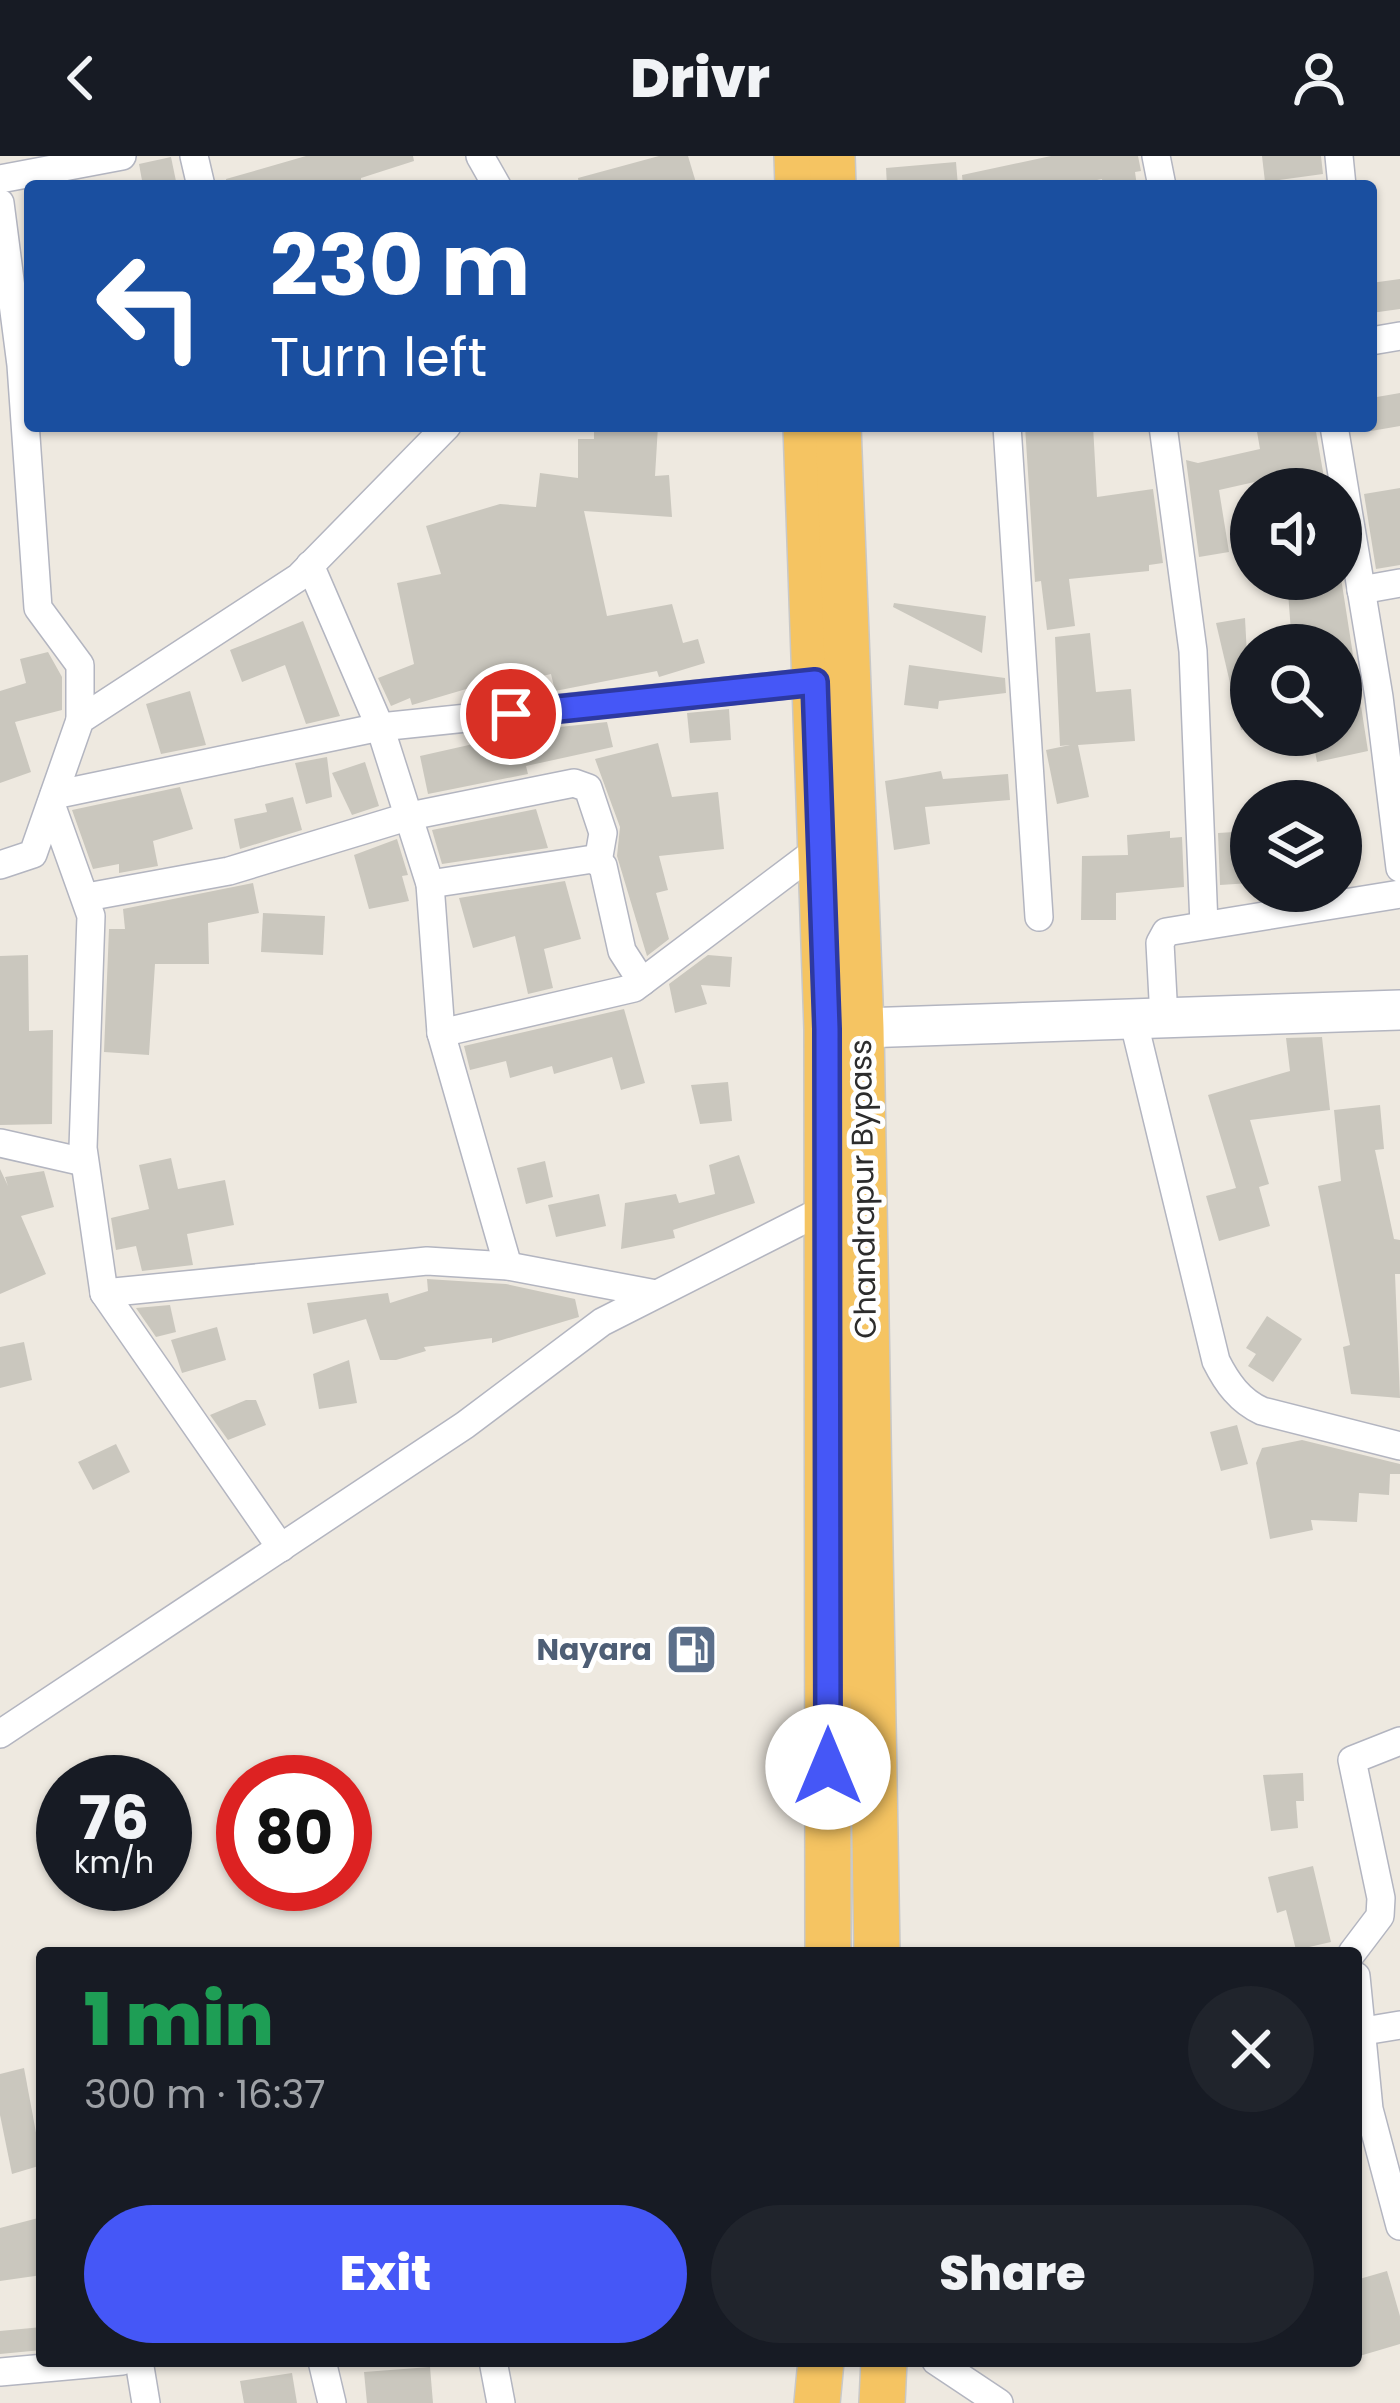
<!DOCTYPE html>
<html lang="en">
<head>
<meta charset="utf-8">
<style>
	:root { --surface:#171b24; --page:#20242c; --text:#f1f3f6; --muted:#9ea1a6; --accent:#4557f7 }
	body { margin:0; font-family:Poppins,sans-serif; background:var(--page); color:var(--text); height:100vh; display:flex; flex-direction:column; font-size:45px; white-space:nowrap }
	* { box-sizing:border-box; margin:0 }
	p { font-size:39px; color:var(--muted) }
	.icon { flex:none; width:66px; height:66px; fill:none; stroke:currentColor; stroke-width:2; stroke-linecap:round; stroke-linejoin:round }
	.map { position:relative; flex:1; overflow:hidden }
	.drawer { position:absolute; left:36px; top:1791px; width:1326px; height:420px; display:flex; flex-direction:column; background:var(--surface); border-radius:12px; box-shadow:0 3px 9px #0004 }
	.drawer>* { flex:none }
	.top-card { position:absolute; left:24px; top:24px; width:1353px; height:252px; border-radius:12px; box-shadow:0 3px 9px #0004; background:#1a4fa0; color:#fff; overflow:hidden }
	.tools { position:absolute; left:1230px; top:312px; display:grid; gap:24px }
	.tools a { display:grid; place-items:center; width:132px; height:132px; border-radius:50%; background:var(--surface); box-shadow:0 3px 9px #0004; font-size:60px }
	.speed { position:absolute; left:36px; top:1599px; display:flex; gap:24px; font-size:60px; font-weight:700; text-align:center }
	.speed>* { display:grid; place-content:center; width:156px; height:156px; border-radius:50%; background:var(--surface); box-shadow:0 3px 9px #0004; line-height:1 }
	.speed small { font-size:30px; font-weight:400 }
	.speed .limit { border:18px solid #d22; background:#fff; color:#111 }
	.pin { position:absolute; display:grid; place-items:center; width:102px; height:102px; color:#fff; margin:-51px; border:6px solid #fff; border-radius:50%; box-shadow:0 3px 12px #0007 }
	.me { position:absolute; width:132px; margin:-66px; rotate:0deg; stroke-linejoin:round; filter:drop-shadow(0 0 9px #0008) }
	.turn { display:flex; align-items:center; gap:42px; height:252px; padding:0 48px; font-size:54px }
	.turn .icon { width:156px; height:156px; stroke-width:2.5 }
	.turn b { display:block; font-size:84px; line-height:102px }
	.round { display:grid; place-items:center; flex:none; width:126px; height:126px; border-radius:63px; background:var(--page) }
	.overview { display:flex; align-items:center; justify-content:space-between; height:204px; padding:0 48px }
	h1 { font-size:72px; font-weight:800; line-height:90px; color:#1e9e55 }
	.primary-button { display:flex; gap:24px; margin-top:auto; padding:24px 48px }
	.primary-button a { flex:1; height:138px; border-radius:72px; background:var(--accent); color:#fff; font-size:48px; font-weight:800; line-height:138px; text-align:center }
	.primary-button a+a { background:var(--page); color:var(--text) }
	header { display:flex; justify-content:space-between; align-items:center; height:156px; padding:0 48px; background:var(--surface); font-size:54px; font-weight:800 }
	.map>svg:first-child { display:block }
	.building { fill:#cac7be }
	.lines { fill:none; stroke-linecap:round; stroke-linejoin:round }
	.minor-casing { stroke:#b3b5c0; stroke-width:30 }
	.secondary-casing { stroke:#b3b5c0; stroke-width:42 }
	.trunk-casing { stroke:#c8c8c8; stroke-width:48 }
	.minor { stroke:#fff; stroke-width:27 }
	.secondary { stroke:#fff; stroke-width:39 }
	.trunk { stroke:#f5c462; stroke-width:45 }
	.route-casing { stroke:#2d39a1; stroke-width:30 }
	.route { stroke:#4557f7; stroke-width:21 }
	.labels { text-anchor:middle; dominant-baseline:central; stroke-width:10; stroke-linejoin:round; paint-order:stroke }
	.street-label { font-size:30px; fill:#2d2d2d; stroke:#fff }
	.service-label { font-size:30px; font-weight:bold; fill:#4e5e75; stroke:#fff; text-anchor:end }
</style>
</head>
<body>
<header><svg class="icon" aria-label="back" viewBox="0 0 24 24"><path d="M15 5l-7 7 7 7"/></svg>Drivr<svg class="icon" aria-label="person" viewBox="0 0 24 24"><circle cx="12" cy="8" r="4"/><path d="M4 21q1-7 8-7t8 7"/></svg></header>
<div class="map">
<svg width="1400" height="2247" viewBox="0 0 1400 2247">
	<rect width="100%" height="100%" fill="#eee9e0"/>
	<g class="building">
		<polygon points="306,0 413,0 414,5 361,22 361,30 227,30 226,23"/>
		<polygon points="659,0 688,0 697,30 579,30 578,22"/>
		<polygon points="1051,0 1138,0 1141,15 1135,16 1137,30 1103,30 1102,23 1067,30 963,30 962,19"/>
		<polygon points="1262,0 1321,0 1323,18 1265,26"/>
		<polygon points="171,1 177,30 143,30 139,8"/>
		<polygon points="956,6 958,30 887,30 886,12"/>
		<polygon points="1400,123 1400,153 1371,157 1371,127"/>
		<polygon points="1400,237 1400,270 1371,275 1371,242"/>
		<polygon points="594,270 658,270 655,320 669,319 672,361 584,355 607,460 672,448 683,487 698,483 705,507 659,521 657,515 555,535 551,518 491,532 490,526 412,549 410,542 391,550 378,522 414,508 397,427 441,418 426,370 500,348 536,351 540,317 578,322 578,283 594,283"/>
		<polygon points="1025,270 1093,270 1097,341 1153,333 1163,407 1149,409 1149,415 1069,423 1075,470 1047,474 1041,425 1035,426"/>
		<polygon points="1256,270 1315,270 1326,333 1270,333 1268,323 1219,334 1229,396 1199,401 1186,304 1198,307 1260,293"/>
		<polygon points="1400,332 1400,409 1376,413 1364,338"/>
		<polygon points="1341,422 1368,595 1317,606 1312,579 1341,579 1341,489 1292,489 1287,423"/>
		<polygon points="894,447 986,460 982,497 893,451"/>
		<polygon points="1245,462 1251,573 1241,574 1216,467"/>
		<polygon points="303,465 340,560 306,568 285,509 242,526 230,494"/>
		<polygon points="1090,477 1096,536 1131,533 1135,585 1078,589 1089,641 1057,648 1046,594 1070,589 1060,590 1055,481"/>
		<polygon points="48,496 62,521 62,554 15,566 31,616 0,627 0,535 26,527 20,503"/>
		<polygon points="909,509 1005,522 1006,537 939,545 938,553 904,549"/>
		<polygon points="190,535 206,589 161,598 146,548"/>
		<polygon points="729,553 731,584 690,587 687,557"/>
		<polygon points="607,566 613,591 526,610 528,618 428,638 420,600 540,573"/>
		<polygon points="658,587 672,641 718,636 724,693 659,700 668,734 656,737 669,783 647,800 617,700 620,671 595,603"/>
		<polygon points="327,601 332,641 306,648 295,607"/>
		<polygon points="365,606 379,650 352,659 332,617"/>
		<polygon points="941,615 943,623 1008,618 1010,644 925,651 930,688 894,694 885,625"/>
		<polygon points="180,631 193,673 153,685 158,710 119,717 119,708 93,713 72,654"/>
		<polygon points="293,641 302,674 240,693 234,663 267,656 265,648"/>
		<polygon points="536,653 548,692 442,708 432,674"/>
		<polygon points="1170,675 1170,682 1182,681 1184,731 1116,737 1116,764 1081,764 1082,700 1128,699 1127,679"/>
		<polygon points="1251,675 1251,727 1220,729 1218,677"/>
		<polygon points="397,683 408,719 402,720 409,745 369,753 354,699"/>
		<polygon points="565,725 581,783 544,793 553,832 528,838 515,780 473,792 459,742"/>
		<polygon points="253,727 259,757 208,767 209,808 155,808 149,899 104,896 109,773 125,773 123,753"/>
		<polygon points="263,757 325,760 323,799 261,796"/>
		<polygon points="28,799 29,875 53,874 52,968 0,969 0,800"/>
		<polygon points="708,799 732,801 730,831 701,829 707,848 675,857 669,828"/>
		<polygon points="624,853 645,927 621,934 612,901 554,918 552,910 510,922 506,905 470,914 464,890"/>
		<polygon points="1322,881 1330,954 1250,964 1269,1028 1259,1031 1270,1070 1219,1085 1206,1040 1236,1032 1208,939 1290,915 1286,882"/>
		<polygon points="728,926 732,965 700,968 691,929"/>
		<polygon points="1380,949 1384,993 1375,994 1394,1083 1400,1084 1400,1118 1395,1118 1400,1242 1351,1238 1343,1191 1350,1189 1318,1030 1341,1025 1334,954"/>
		<polygon points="739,999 755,1047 673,1074 675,1082 621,1093 625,1047 676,1038 679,1047 715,1038 709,1009"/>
		<polygon points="171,1002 178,1033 225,1024 234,1069 187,1078 193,1109 142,1115 136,1090 116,1094 111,1062 149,1053 139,1009"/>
		<polygon points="545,1005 553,1041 526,1048 517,1012"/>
		<polygon points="0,1013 8,1030 5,1021 44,1015 54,1051 21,1060 46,1118 0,1138"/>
		<polygon points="599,1038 606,1070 556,1081 548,1049"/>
		<polygon points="427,1123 506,1128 575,1143 579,1161 492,1187 492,1182 424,1191 426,1195 396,1204 380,1204 366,1163 313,1178 307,1147 388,1137 390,1147 428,1135"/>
		<polygon points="170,1149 176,1176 156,1181 136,1152"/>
		<polygon points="1267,1160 1302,1183 1273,1226 1248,1210 1256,1198 1246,1192"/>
		<polygon points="217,1171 226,1204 182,1217 171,1184"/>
		<polygon points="24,1186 32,1224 0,1232 0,1191"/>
		<polygon points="349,1204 357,1247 319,1253 313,1218"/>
		<polygon points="246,1244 256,1244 266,1269 228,1284 210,1259"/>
		<polygon points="1237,1269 1248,1308 1221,1315 1210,1276"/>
		<polygon points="1302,1284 1400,1308 1400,1318 1390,1318 1389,1339 1359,1337 1357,1366 1311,1364 1313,1374 1270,1383 1256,1307 1262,1292"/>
		<polygon points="116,1288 130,1316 93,1334 78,1306"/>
		<polygon points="1303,1617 1304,1645 1296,1645 1298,1672 1271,1675 1263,1619"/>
		<polygon points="1313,1710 1331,1786 1296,1794 1286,1754 1277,1757 1268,1721"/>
		<polygon points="24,1912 42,2009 12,2018 0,1959 0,1918"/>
		<polygon points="42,2061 42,2119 0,2125 0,2072"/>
		<polygon points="1387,2115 1400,2160 1400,2188 1356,2201 1356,2124"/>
		<polygon points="42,2171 42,2194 0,2198 0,2175"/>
		<polygon points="430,2211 433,2247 367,2247 364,2216"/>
		<polygon points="292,2217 297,2247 244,2247 240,2225"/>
	</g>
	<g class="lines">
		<defs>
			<g id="minor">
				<polyline points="194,0 201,30"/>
				<polyline points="480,0 497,30"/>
				<polyline points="1156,0 1162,30"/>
				<polyline points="1339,0 1342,30"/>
				<polyline points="0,23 122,0"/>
				<polyline points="0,47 21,209 38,452 80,509 80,564"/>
				<polyline points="1371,185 1400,180"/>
				<polyline points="1007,270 1039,761"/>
				<polyline points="1163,270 1193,495 1204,769"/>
				<polyline points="1334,270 1379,541 1400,712"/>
				<polyline points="310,409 380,571 430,728 441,877 508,1110"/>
				<polyline points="1361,434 1400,427"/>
				<polyline points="54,639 380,571 815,526"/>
				<polyline points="51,648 91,760 83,992 104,1137 281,1392"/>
				<polyline points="0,709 33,698 80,564 299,421 447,270"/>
				<polyline points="430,728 593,703 603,710 622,795 642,826"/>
				<polyline points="87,741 229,715 410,660 574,627 588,632 603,677 598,706"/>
				<polyline points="1164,862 1160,787 1166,776 1400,738"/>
				<path d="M1133,863L1216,1205C1227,1227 1240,1245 1262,1255L1400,1290"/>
				<polyline points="441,877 634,832 821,691"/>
				<polyline points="0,987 84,1006"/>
				<polyline points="104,1137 427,1105 508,1110 656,1138"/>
				<polyline points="0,1578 465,1269 602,1166 827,1052"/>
				<polyline points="1352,1797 1380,1760 1381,1742 1352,1604 1400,1585"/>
				<polyline points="1356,1820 1369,1953 1400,2070"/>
				<polyline points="1364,1875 1400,1869"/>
				<polyline points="139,2205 146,2247"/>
				<polyline points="322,2205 332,2247"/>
				<polyline points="493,2205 501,2247"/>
				<polyline points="936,2205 999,2247"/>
				<polyline points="0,2216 122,2205"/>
			</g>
			<polyline id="secondary" points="832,873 1400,854"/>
			<g id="trunk">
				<polyline points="797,0 798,30"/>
				<polyline points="832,0 833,30"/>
				<polyline points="806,270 827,873 828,1797"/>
				<polyline points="838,270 861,872 877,1797"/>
				<polyline points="817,2247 821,2205"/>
				<polyline points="882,2247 884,2205"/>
			</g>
		</defs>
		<use href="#minor" class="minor-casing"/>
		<use href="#secondary" class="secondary-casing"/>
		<use href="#trunk" class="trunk-casing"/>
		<use href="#minor" class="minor"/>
		<use href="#secondary" class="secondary"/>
		<use href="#trunk" class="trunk"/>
	</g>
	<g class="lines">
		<defs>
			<polyline id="route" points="511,558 815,526 827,873 828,1611"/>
		</defs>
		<use href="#route" class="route-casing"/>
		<use href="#route" class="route"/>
	</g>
	<defs>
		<symbol id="fuel-square" viewBox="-11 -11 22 22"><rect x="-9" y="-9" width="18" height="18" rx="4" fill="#5c6f8a" stroke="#fff"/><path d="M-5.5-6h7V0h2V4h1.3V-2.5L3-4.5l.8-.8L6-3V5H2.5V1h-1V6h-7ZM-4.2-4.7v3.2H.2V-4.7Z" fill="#fff"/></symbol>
	</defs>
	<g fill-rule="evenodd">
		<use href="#fuel-square" x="662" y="1464" width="59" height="59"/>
	</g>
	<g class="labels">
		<g class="street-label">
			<text transform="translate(863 1033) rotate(-91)">Chandrapur Bypass</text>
		</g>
		<g class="service-label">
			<text x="652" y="1493">Nayara</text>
		</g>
	</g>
</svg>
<div class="tools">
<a><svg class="icon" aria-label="sound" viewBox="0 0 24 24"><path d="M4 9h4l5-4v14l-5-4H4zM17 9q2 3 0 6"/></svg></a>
<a><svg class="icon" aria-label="search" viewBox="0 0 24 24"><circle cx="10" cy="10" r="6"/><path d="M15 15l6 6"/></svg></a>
<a><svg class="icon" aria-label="layers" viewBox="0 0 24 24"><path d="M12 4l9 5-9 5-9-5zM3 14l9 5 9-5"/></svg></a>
</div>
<div class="speed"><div>76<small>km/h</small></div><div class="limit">80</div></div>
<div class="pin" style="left:511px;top:558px;background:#d93025"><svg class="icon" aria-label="arrive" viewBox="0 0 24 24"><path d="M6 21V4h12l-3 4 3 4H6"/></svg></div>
<svg class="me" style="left:828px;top:1611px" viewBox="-20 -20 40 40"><circle r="19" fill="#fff"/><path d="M0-13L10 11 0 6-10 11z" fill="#4557f7"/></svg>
<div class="top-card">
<div class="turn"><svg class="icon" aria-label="left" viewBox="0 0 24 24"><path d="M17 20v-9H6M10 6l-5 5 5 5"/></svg><div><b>230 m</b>Turn left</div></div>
</div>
<section class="drawer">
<div class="overview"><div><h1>1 min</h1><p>300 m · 16:37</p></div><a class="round"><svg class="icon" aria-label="close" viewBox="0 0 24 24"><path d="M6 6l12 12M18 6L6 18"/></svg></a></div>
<div class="primary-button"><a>Exit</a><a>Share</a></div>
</section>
</div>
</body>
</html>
